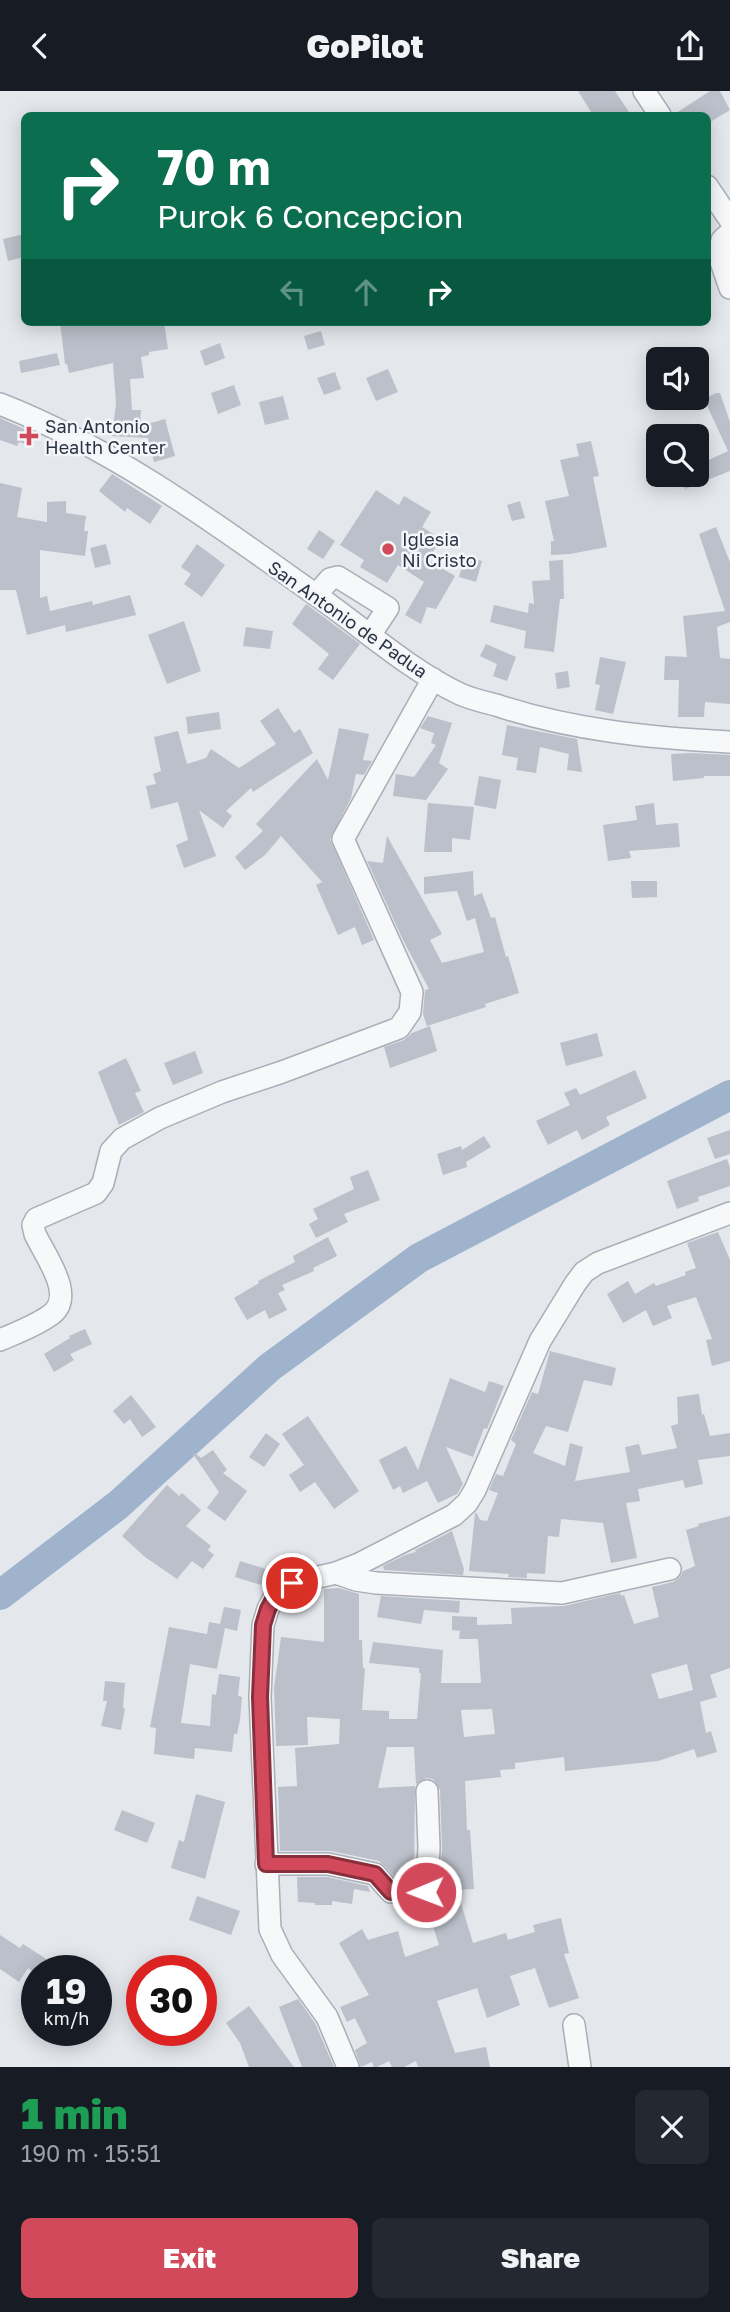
<!DOCTYPE html>
<html lang="en">
<head>
<meta charset="utf-8">
<style>
	:root { --surface:#171b24; --page:#242831; --text:#f1f3f6; --muted:#9ea1a6; --accent:#d1495b }
	body { margin:0; font-family:"Golos Text",sans-serif; background:var(--page); color:var(--text); height:100vh; display:flex; flex-direction:column; font-size:26px; white-space:nowrap }
	* { box-sizing:border-box; margin:0 }
	p { font-size:23px; color:var(--muted) }
	.icon { flex:none; width:38px; height:38px; fill:none; stroke:currentColor; stroke-width:2; stroke-linecap:round; stroke-linejoin:round }
	.map { position:relative; height:1976px; overflow:hidden }
	.sheet { display:flex; flex-direction:column; background:var(--surface); flex:1 }
	.sheet>* { flex:none }
	.banner { position:absolute; left:21px; top:21px; width:690px; height:214px; border-radius:10px; box-shadow:0 4px 18px #0003; background:#0b6e4f; color:#fff; overflow:hidden }
	.controls { position:absolute; left:646px; top:256px; display:grid; gap:14px }
	.controls a { display:grid; place-items:center; width:63px; height:63px; border-radius:10px; background:var(--surface); box-shadow:0 4px 18px #0003; font-size:35px }
	.speed { position:absolute; left:21px; top:1864px; display:flex; gap:14px; font-size:35px; font-weight:700; text-align:center }
	.speed>* { display:grid; place-content:center; width:91px; height:91px; border-radius:50%; background:var(--surface); box-shadow:0 4px 18px #0003; line-height:1 }
	.speed small { font-size:18px; font-weight:400 }
	.speed .limit { border:10px solid #d22; background:#fff; color:#111 }
	.pin { position:absolute; display:grid; place-items:center; width:60px; height:60px; color:#fff; margin:-30px; border:4px solid #fff; border-radius:50%; box-shadow:0 2px 7px #0007 }
	.me { position:absolute; width:77px; margin:-38px; rotate:269deg; stroke-linejoin:round; filter:drop-shadow(0 0 5px #0008) }
	.turn { display:flex; align-items:center; gap:24px; height:147px; padding:0 21px; font-size:32px }
	.turn .icon { width:91px; height:91px; stroke-width:2.5 }
	.turn b { display:block; font-size:49px; line-height:60px }
	.lanes { display:flex; align-items:center; height:66px; padding:0 21px; background:#0003; justify-content:center; gap:35px; direction:ltr }
	.lanes .off { opacity:.35 }
	.round { display:grid; place-items:center; flex:none; width:74px; height:74px; border-radius:10px; background:var(--page) }
	.summary { display:flex; align-items:center; justify-content:space-between; height:119px; padding:0 21px }
	h1 { font-size:42px; font-weight:800; line-height:52px; color:#1e9e55 }
	.cta { display:flex; gap:14px; margin-top:auto; padding:14px 21px }
	.cta a { flex:1; height:80px; border-radius:10px; background:var(--accent); color:#fff; font-size:28px; font-weight:800; line-height:80px; text-align:center }
	.cta a+a { background:var(--page); color:var(--text) }
	header { display:flex; justify-content:space-between; align-items:center; height:91px; padding:0 21px; background:var(--surface); font-size:32px; font-weight:800 }
	.map>svg:first-child { display:block }
	.lines { fill:none; stroke-linecap:round; stroke-linejoin:round }
	.river { stroke:#9fb4cc; stroke-width:30 }
	.building { fill:#bbc0ca; fill-rule:evenodd }
	.minor-casing { stroke:#a9aeb7; stroke-width:24 }
	.minor { stroke:#f7f8fa; stroke-width:21 }
	.route-casing { stroke:#882f3b; stroke-width:18 }
	.route { stroke:#d1495b; stroke-width:12 }
	.poi-dot { fill:#d1495b; stroke:#f4f6f9; stroke-width:2.5 }
	.labels { text-anchor:middle; dominant-baseline:central; stroke-width:5; stroke-linejoin:round; paint-order:stroke }
	.poi-label { font-size:18px; fill:#2b3445; stroke:#f4f6f9; text-anchor:start }
	.street-label { font-size:18px; fill:#2b3445; stroke:#f4f6f9 }
</style>
</head>
<body>
<header><svg class="icon" aria-label="back" viewBox="0 0 24 24"><path d="M15 5l-7 7 7 7"/></svg>GoPilot<svg class="icon" aria-label="share" viewBox="0 0 24 24"><path d="M12 15V3M7 8l5-5 5 5M5 13v7h14v-7"/></svg></header>
<div class="map">
<svg width="730" height="1976" viewBox="0 0 730 1976">
	<rect width="100%" height="100%" fill="#e4e7ec"/>
	<g class="lines">
		<polyline class="river" points="0,1504 118,1414 270,1276 419,1167 730,1004"/>
	</g>
	<g class="building">
		<polygon points="578,0 615,0 631,24 593,24"/>
		<polygon points="710,0 720,0 730,19 707,33 707,24 673,24"/>
		<polygon points="24,143 24,166 8,170 3,148"/>
		<polygon points="60,231 164,231 168,258 149,261 149,264 141,266 144,287 130,288 132,319 141,319 140,335 165,328 175,365 154,371 148,347 112,345 116,313 113,272 69,282 67,273 65,273"/>
		<polygon points="321,240 325,254 308,259 304,245"/>
		<polygon points="220,252 225,267 205,275 200,260"/>
		<polygon points="57,262 60,274 21,282 19,270"/>
		<polygon points="388,278 398,301 376,310 366,287"/>
		<polygon points="335,281 341,298 324,304 317,287"/>
		<polygon points="234,294 241,314 218,323 211,302"/>
		<polygon points="716,302 720,302 730,331 730,380 685,398 680,383 696,383 696,375 728,360 704,308"/>
		<polygon points="283,305 289,328 265,334 259,311"/>
		<polygon points="0,327 33,342 31,355 19,351 17,355 0,349"/>
		<polygon points="591,350 599,385 593,386 607,456 570,463 551,464 551,450 554,450 545,410 569,405 560,369 579,365 576,353"/>
		<polygon points="112,383 162,415 150,433 127,417 125,421 99,400"/>
		<polygon points="0,392 22,397 17,426 47,431 47,411 66,410 66,422 86,425 84,440 88,440 85,465 40,459 40,507 47,505 50,520 92,510 93,514 130,504 136,524 66,541 65,534 27,544 16,499 0,499"/>
		<polygon points="376,399 399,414 404,405 431,421 422,436 441,448 428,469 455,485 436,518 427,516 421,533 405,524 424,491 398,474 387,492 360,476 364,469 340,454"/>
		<polygon points="520,410 525,427 512,430 507,414"/>
		<polygon points="716,436 730,471 730,531 717,536 720,567 730,568 730,613 705,611 704,626 678,626 679,589 664,589 665,565 687,566 683,525 725,520 699,443"/>
		<polygon points="319,439 335,450 323,468 307,458"/>
		<polygon points="106,453 111,473 95,477 90,457"/>
		<polygon points="197,453 225,474 202,506 184,493 191,483 181,476"/>
		<polygon points="465,465 482,470 476,491 459,486"/>
		<polygon points="563,469 564,508 560,508 554,561 524,557 526,540 490,531 494,514 528,522 529,512 534,513 532,490 550,489 549,470"/>
		<polygon points="306,513 360,553 333,589 318,578 329,563 292,533"/>
		<polygon points="184,530 201,580 167,593 148,544"/>
		<polygon points="246,536 273,540 270,558 243,555"/>
		<polygon points="486,553 516,566 507,590 493,585 497,573 480,565"/>
		<polygon points="600,566 626,571 613,623 595,619 600,594 595,593"/>
		<polygon points="568,580 570,596 557,598 555,582"/>
		<polygon points="278,617 294,642 300,638 313,662 253,701 251,697 226,720 232,725 223,737 199,719 216,765 184,777 176,754 188,749 178,711 151,718 146,695 156,693 153,683 161,680 154,646 178,640 187,673 206,667 211,658 239,677 276,653 260,630"/>
		<polygon points="219,621 221,638 188,643 186,626"/>
		<polygon points="428,625 452,632 439,672 448,678 426,709 393,705 396,683 414,686 436,654 431,652 434,642 420,637"/>
		<polygon points="507,634 577,648 582,681 567,679 569,663 540,656 536,682 516,679 518,667 502,664"/>
		<polygon points="339,637 369,643 363,669 372,670 364,684 356,683 351,707 330,748 374,849 362,854 355,836 338,844 316,794 322,791 281,745 265,764 245,779 235,766 263,740 256,733 317,668 328,689"/>
		<polygon points="691,662 730,664 730,685 704,685 704,687 673,690 671,663"/>
		<polygon points="479,685 501,689 496,718 474,714"/>
		<polygon points="428,712 474,716 470,749 452,747 452,761 424,761"/>
		<polygon points="654,712 656,734 678,732 680,756 629,760 631,767 608,770 603,734 637,729 635,715"/>
		<polygon points="387,745 442,843 430,849 442,872 484,861 475,827 467,830 457,800 424,803 424,786 473,780 474,805 482,802 491,827 495,826 506,866 508,865 519,902 485,913 486,916 427,935 423,923 425,899 429,898 403,849 367,770 383,772"/>
		<polygon points="631,790 657,790 657,806 632,807"/>
		<polygon points="430,935 437,960 390,977 384,956 404,949 412,942"/>
		<polygon points="597,942 603,965 566,975 560,952"/>
		<polygon points="195,960 203,982 173,994 164,972"/>
		<polygon points="126,967 141,1000 135,1002 144,1021 119,1034 98,981"/>
		<polygon points="635,979 647,1007 606,1026 610,1034 582,1049 577,1039 548,1054 536,1030 570,1014 564,1002 576,997 580,1004"/>
		<polygon points="730,1039 730,1063 715,1068 707,1047"/>
		<polygon points="484,1045 491,1056 466,1071 467,1076 443,1084 437,1063 461,1055 462,1059"/>
		<polygon points="727,1068 730,1077 730,1095 698,1106 699,1110 677,1118 667,1090"/>
		<polygon points="368,1079 380,1109 344,1123 348,1131 316,1147 309,1133 318,1128 313,1118 354,1098 350,1086"/>
		<polygon points="718,1141 730,1169 730,1270 712,1275 706,1249 712,1248 696,1206 667,1215 672,1227 653,1235 646,1219 623,1232 607,1203 628,1190 635,1203 654,1192 656,1195 686,1184 685,1181 696,1177 687,1152"/>
		<polygon points="328,1146 337,1165 313,1177 314,1180 282,1194 285,1199 278,1202 287,1219 269,1228 265,1219 247,1229 234,1207 259,1192 258,1190 295,1171 293,1165"/>
		<polygon points="85,1238 92,1253 70,1263 74,1269 54,1281 44,1263 70,1247 69,1245"/>
		<polygon points="550,1260 616,1277 612,1295 584,1289 568,1341 546,1335 533,1362 565,1375 570,1352 583,1356 575,1390 630,1381 625,1356 639,1353 642,1364 677,1357 671,1335 678,1333 677,1306 699,1303 702,1324 704,1323 710,1345 730,1342 730,1365 698,1369 703,1393 685,1397 683,1389 638,1398 640,1410 626,1412 637,1467 611,1472 603,1432 561,1428 559,1446 548,1445 545,1483 527,1482 527,1487 508,1486 509,1483 469,1480 475,1423 476,1421 480,1429 487,1430 498,1402 489,1399 496,1383 503,1385 516,1353 511,1349 532,1301 538,1303"/>
		<polygon points="450,1287 485,1301 489,1290 504,1295 487,1338 484,1337 473,1366 446,1356 463,1393 457,1403 438,1412 427,1390 403,1402 400,1395 393,1399 379,1369 406,1355 418,1379"/>
		<polygon points="131,1304 156,1336 142,1346 130,1328 124,1333 113,1320"/>
		<polygon points="308,1325 359,1400 334,1418 315,1391 300,1401 289,1384 304,1374 282,1343"/>
		<polygon points="266,1342 280,1353 264,1376 249,1366"/>
		<polygon points="213,1359 227,1379 223,1382 247,1400 225,1430 207,1417 219,1401 193,1363 195,1362 201,1367"/>
		<polygon points="167,1394 179,1405 182,1402 201,1419 186,1435 211,1455 208,1459 214,1464 203,1478 192,1470 177,1488 145,1466 122,1445"/>
		<path d="M730,1425V1577L710,1584L717,1606L700,1611L706,1642L711,1640L717,1661L697,1667L694,1658L658,1670L565,1680L564,1666L515,1672V1678L500,1679L501,1686L465,1690L467,1739H470L474,1798L457,1799L473,1852L506,1842L508,1849L535,1841L533,1834L561,1827L569,1862L564,1863L579,1907L549,1917L535,1877L510,1885L520,1914L487,1927L477,1897L437,1910L455,1962L486,1956L490,1976H418L416,1970L404,1976H392L389,1970L377,1976H374L372,1971L361,1976L355,1959L367,1952L355,1927L347,1931L340,1916L369,1904L339,1852L362,1838L368,1849L398,1840L405,1866L439,1854L426,1814L434,1812L440,1802L442,1756L440,1699L433,1688L426,1687L416,1693L414,1656H387L378,1697L415,1695L414,1788H397L379,1770L331,1760H280L278,1696L297,1695L295,1657L339,1653L340,1628L307,1626L308,1654L276,1655L274,1597L281,1546L324,1551V1498L339,1497L359,1503V1549H362L363,1577H365L362,1619L389,1620V1628H417L421,1582H419V1577L369,1572L373,1551L443,1559L441,1592H481L478,1548H459L460,1540L452,1539V1525L477,1526V1534L512,1533L511,1517L564,1515L620,1502L621,1505L624,1504L634,1533L659,1526L652,1496L673,1491L679,1487L683,1480L695,1475L686,1439L699,1435L698,1433ZM687,1573L693,1599L659,1608L651,1583ZM492,1618L495,1643L464,1646L461,1619Z"/>
		<polygon points="452,1440 464,1478 463,1484 384,1479 383,1475 405,1464 416,1461 415,1459"/>
		<polygon points="240,1470 266,1478 261,1494 235,1486"/>
		<polygon points="381,1505 460,1510 459,1522 424,1519 421,1533 377,1526"/>
		<polygon points="224,1516 241,1519 237,1540 225,1537 217,1578 190,1573 181,1632 210,1635 212,1603 216,1604 219,1583 240,1586 238,1605 242,1606 240,1629 237,1643 234,1643 232,1661 195,1657 194,1668 154,1663 156,1637 150,1636 169,1536 207,1543 209,1531 220,1533"/>
		<polygon points="105,1590 125,1592 123,1617 125,1618 121,1639 101,1635 107,1610 103,1610"/>
		<polygon points="196,1703 225,1711 205,1788 171,1777 179,1749 184,1751"/>
		<polygon points="122,1719 155,1732 147,1752 114,1739"/>
		<polygon points="297,1786 327,1786 368,1795 370,1801 354,1798 352,1813 332,1810 332,1814 315,1814 315,1812 298,1811"/>
		<polygon points="197,1805 240,1820 231,1844 189,1829"/>
		<polygon points="0,1844 20,1857 23,1853 51,1871 46,1880 32,1880 28,1877 19,1891 0,1878"/>
		<polygon points="298,1908 315,1932 334,1976 302,1976 279,1916"/>
		<polygon points="249,1915 294,1976 249,1976 240,1952 226,1932"/>
	</g>
	<g class="lines">
		<defs>
			<g id="minor">
				<polyline points="644,0 660,24"/>
				<polyline points="707,95 730,129"/>
				<polyline points="730,142 722,149 719,165 730,197"/>
				<path d="M0,313C115,358 216,433 316,504C363,537 408,578 460,603C471,608 484,611 496,614C571,639 651,647 730,651"/>
				<polyline points="316,504 330,488 338,486 388,517 370,544"/>
				<path d="M0,1249C16,1242 35,1235 49,1225C78,1207 45,1165 35,1143L33,1134L36,1128L96,1102L103,1092L111,1060L122,1048L160,1027L222,1001L282,981L399,937L410,921L412,901L343,748L433,588"/>
				<polyline points="336,1482 356,1489 376,1492 562,1502 670,1478"/>
				<polyline points="266,1773 328,1773 375,1783 391,1801 427,1801 429,1756 427,1700"/>
				<polyline points="574,1934 580,1976"/>
				<polyline points="348,1976 327,1926 282,1864 270,1838 260,1606 263,1534 268,1518 276,1503 292,1492 336,1482 359,1473 454,1424 467,1412 475,1399 540,1250 575,1193 584,1181 598,1172 730,1122"/>
			</g>
		</defs>
		<use href="#minor" class="minor-casing"/>
		<use href="#minor" class="minor"/>
	</g>
	<g class="lines">
		<defs>
			<polyline id="route" points="292,1492 276,1503 268,1518 263,1534 260,1606 266,1773 328,1773 375,1783 391,1801 426,1801"/>
		</defs>
		<use href="#route" class="route-casing"/>
		<use href="#route" class="route"/>
	</g>
	<g class="poi-dot">
		<path d="M25.5 334.5h7v7h7v7h-7v7h-7v-7h-7v-7h7z"/>
		<circle cx="388" cy="458" r="7"/>
	</g>
	<g class="labels">
		<g class="poi-label">
			<text x="45" y="335">San Antonio<tspan x="45" dy="21">Health Center</tspan></text>
			<text x="402" y="448">Iglesia<tspan x="402" dy="21">Ni Cristo</tspan></text>
		</g>
		<g class="street-label">
			<text transform="translate(348 528) rotate(35)">San Antonio de Padua</text>
		</g>
	</g>
</svg>
<div class="controls">
<a><svg class="icon" aria-label="sound" viewBox="0 0 24 24"><path d="M4 9h4l5-4v14l-5-4H4zM17 9q2 3 0 6"/></svg></a>
<a><svg class="icon" aria-label="search" viewBox="0 0 24 24"><circle cx="10" cy="10" r="6"/><path d="M15 15l6 6"/></svg></a>
</div>
<div class="speed"><div>19<small>km/h</small></div><div class="limit">30</div></div>
<div class="pin" style="left:292px;top:1492px;background:#d93025"><svg class="icon" aria-label="arrive" viewBox="0 0 24 24"><path d="M6 21V4h12l-3 4 3 4H6"/></svg></div>
<svg class="me" style="left:426px;top:1801px" viewBox="-20 -20 40 40"><circle r="17" fill="#d1495b" stroke="#fff" stroke-width="3"/><path d="M0-11L8 9 0 5-8 9z" fill="#fff"/></svg>
<div class="banner">
<div class="turn"><svg class="icon" aria-label="right" viewBox="0 0 24 24"><path d="M7 20v-9h11M14 6l5 5-5 5"/></svg><div><b>70 m</b>Purok 6 Concepcion</div></div>
<div class="lanes"><svg class="icon off" aria-label="left" viewBox="0 0 24 24"><path d="M17 20v-9H6M10 6l-5 5 5 5"/></svg><svg class="icon off" aria-label="ahead" viewBox="0 0 24 24"><path d="M12 20V5M6 11l6-6 6 6"/></svg><svg class="icon" aria-label="right" viewBox="0 0 24 24"><path d="M7 20v-9h11M14 6l5 5-5 5"/></svg></div>
</div>
</div>
<section class="sheet">
<div class="summary"><div><h1>1 min</h1><p>190 m · 15:51</p></div><a class="round"><svg class="icon" aria-label="close" viewBox="0 0 24 24"><path d="M6 6l12 12M18 6L6 18"/></svg></a></div>
<div class="cta"><a>Exit</a><a>Share</a></div>
</section>
</body>
</html>
